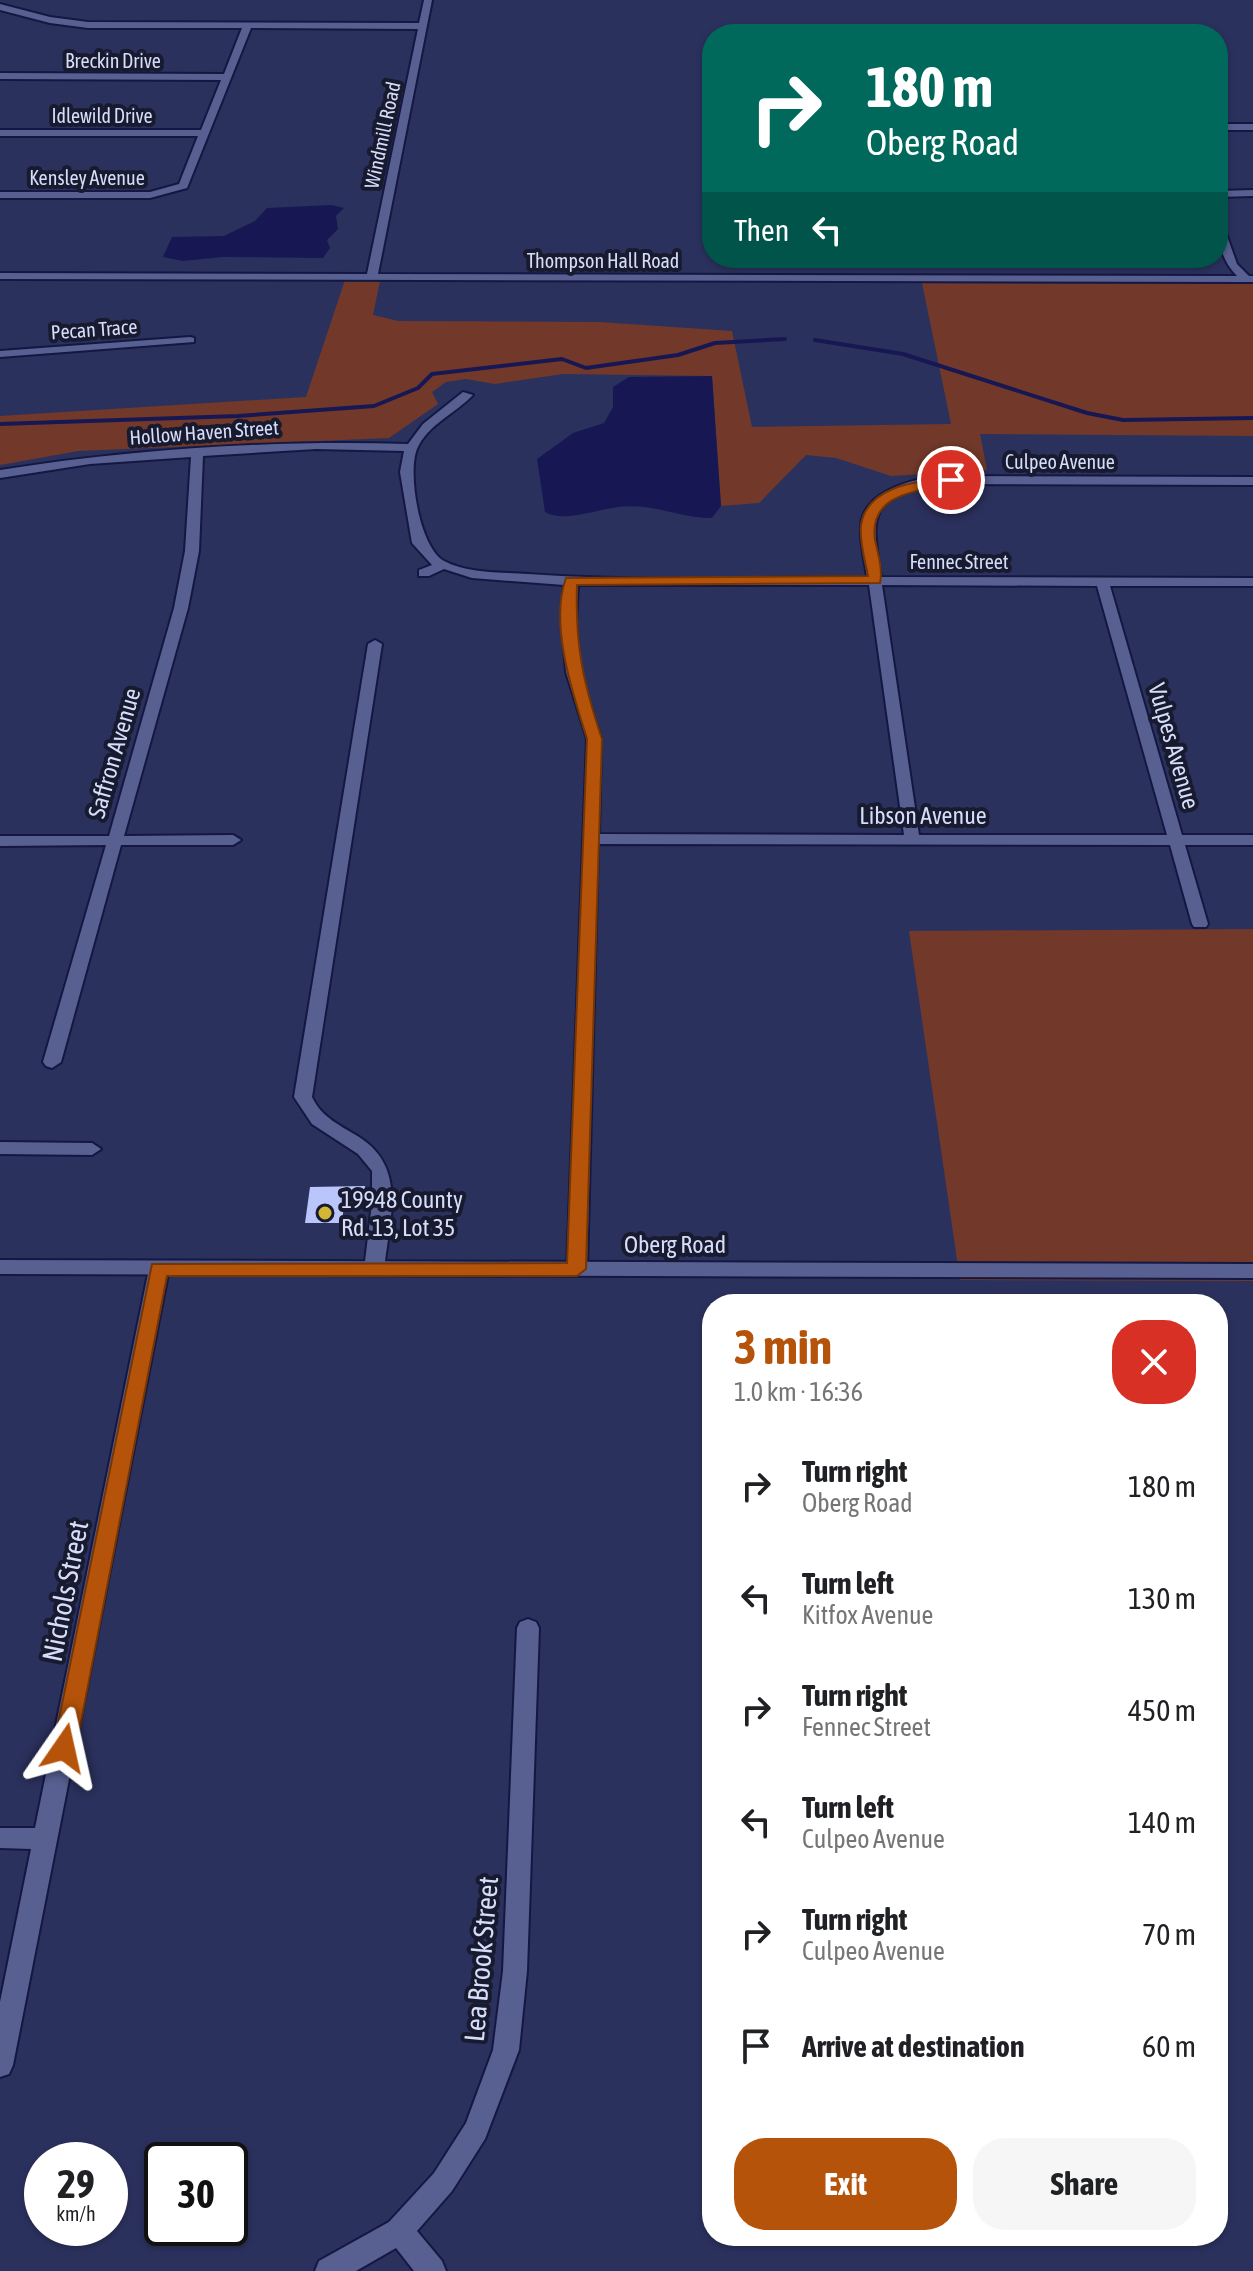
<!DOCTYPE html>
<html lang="en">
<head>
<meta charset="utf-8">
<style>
	body { margin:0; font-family:"Asap Condensed",sans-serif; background:#f6f6f6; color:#202124; height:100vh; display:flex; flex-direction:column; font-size:30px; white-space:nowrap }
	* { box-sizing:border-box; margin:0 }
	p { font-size:26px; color:#757577 }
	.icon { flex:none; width:44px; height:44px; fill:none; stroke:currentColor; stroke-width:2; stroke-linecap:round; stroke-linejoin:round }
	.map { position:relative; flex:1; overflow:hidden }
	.details { position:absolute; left:702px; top:1294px; width:526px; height:952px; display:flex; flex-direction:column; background:#fff; border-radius:32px; box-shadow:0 2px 6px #0004 }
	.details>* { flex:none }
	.hud { position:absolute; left:702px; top:24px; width:526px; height:244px; border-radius:32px; box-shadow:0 2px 6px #0004; background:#00695c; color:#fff; overflow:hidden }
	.speed { position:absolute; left:24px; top:2142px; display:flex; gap:16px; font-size:40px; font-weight:700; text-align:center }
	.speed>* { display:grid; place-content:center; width:104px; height:104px; border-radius:50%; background:#fff; box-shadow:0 2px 6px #0004; line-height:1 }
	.speed small { font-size:20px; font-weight:400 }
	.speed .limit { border:4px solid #111; border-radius:12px; background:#fff; color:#111 }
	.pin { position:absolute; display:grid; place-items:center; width:68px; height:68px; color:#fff; margin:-34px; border:4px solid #fff; border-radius:50%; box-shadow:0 2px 8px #0007 }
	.me { position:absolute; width:88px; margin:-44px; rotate:11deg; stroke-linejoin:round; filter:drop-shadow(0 0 6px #0008) }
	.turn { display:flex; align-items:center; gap:28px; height:168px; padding:0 32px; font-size:36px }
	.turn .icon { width:104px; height:104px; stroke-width:2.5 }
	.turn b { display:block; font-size:56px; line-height:68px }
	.then { display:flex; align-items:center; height:76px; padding:0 32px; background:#0003; gap:16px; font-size:30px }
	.round { display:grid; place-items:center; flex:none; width:84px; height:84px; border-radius:32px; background:#f6f6f6 }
	.overview { display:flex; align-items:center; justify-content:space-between; height:136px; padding:0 32px }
	h1 { font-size:48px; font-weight:700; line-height:60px; color:#b45309 }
	.primary-button { display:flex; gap:16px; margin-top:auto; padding:16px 32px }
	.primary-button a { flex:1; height:92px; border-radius:32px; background:#b45309; color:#fff; font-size:32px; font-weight:700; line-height:92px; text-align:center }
	.primary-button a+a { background:#f6f6f6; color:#202124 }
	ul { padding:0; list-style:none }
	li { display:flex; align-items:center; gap:24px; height:112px; padding:0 32px }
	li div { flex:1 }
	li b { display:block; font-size:30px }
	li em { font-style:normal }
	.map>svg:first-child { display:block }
</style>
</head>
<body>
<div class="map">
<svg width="1253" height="2271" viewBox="0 0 1253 2271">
	<rect width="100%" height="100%" fill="#2b315d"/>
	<g fill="#72392a">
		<path d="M345 280 380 281 373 315 398 321 599 322 732 331 752 427 951 424 922 283 1253 284V436L980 434 987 470 891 476 836 458 806 455 759 503 721 506 712 376 563 374 495 384 466 379 446 382 432 392 438 404 389 438 78 451 0 465V416L306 397Z"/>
		<path d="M1253 929V1281L960 1280 909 931Z"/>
	</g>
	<g fill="#171853">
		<path d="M331 205 344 208 336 216 338 229 327 240 330 248 323 258 223 257 183 261 163 257 172 237 224 236 255 221 267 208Z"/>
		<path d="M712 376 721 506 712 518C679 518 653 503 619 507 599 509 563 523 545 512L537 459 573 433 604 423 613 407V387L629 377Z"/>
	</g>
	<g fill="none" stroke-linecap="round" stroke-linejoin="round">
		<g stroke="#171853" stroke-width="4">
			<path d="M815 340 903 354 1087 413 1123 420 1253 418"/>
			<path d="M0 424 238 416 374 406 418 388 432 374 562 359 586 368 678 355 715 343 785 339"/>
		</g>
	</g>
	<path fill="#b9c5fb" d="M365 1186 363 1203 344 1204 342 1223H305L310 1187Z"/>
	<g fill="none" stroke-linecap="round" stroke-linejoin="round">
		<defs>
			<g id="minor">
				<path d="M424 0H432L378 274 1237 276C1222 261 1218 243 1218 222L1223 225 1237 264 1249 276H1253V282L0 279V273L367 274 418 29 251 28 187 188 150 198H0V192H150L179 184 198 136H0V130H201L221 80 0 79V73L224 74 242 28H88L50 23 0 10V4L50 17 88 22 419 23Z"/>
				<rect x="1218" y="124" width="35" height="6"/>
				<path d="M1253 190V196L1218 197V191Z"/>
				<path d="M190 337 194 338V342L0 357V351Z"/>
				<path d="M463 392 473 395C456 413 427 425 417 449 407 474 420 548 444 561 469 574 501 572 528 574 640 582 755 577 867 577 865 562 860 543 861 527 862 493 906 482 933 476L1253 477V485L933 484C866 499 872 519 881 577L1253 578V586H1110L1182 835H1253V845H1185L1208 924 1206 927H1194L1192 924 1170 845 598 844 587 1269 584 1274H570L567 1269 587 739 566 672 562 623 564 585 472 578 444 569 429 576H419V570L432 565 412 543 400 472 404 451 316 449 203 456 199 551 188 608 124 836 233 835 241 840 233 845H121L61 1062 52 1068 46 1066 43 1062 106 845 0 846V836H109L174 608 185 551 191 457 90 464 0 478V470C135 449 271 440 408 444L423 424ZM578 585H869L904 835 599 834 601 739 580 672 576 623ZM882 585 1097 586 1167 835H919Z"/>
				<path d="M375 640 382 644 312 1097C322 1118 340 1125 359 1137 408 1168 389 1221 384 1270L381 1275H367L364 1270 372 1203V1171L358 1154 312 1124 294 1097 368 644Z"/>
				<path d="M0 1142 92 1143 101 1149 92 1155 0 1154Z"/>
				<path d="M159 1262 166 1264 169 1269 13 2065 9 2074 0 2077V2002L31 1849 0 1848V1828H35L149 1269 152 1264Z"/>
				<path d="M528 1619 536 1622 539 1628 527 1971 519 2050 485 2139 452 2191 417 2231 442 2261 446 2271H414L396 2248 356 2271H315L319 2261 389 2222 434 2173 466 2123 493 2050 503 1971 517 1628 520 1622Z"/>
			</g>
			<path id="tertiary" d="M0 1260 1253 1264V1278L0 1274Z"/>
		</defs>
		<use href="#minor" stroke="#141741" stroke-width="4"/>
		<use href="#tertiary" stroke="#141741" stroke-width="4"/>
		<use href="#minor" fill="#576091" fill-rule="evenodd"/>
		<use href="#tertiary" fill="#576091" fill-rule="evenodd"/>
	</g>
	<path fill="#b45309" stroke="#753606" stroke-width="2" d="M951 477 955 478V483C921 491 868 492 875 540 878 553 883 571 880 583L577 585C575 646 583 682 602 739L586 1269 577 1276H167L76 1748 73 1755 64 1758 56 1755 53 1748 152 1264 567 1263 587 739C573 694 549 625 566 578L868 576C865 560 859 541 861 525 867 485 920 481 951 477Z"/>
	<circle fill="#d4b635" stroke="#181b2f" stroke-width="3" cx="325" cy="1213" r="8"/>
	<g text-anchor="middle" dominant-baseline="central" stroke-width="8" stroke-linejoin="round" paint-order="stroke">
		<g font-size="20" fill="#d6ddf9" stroke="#181b2f">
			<text x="113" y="60">Breckin Drive</text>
			<text x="102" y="115">Idlewild Drive</text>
			<text transform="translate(382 135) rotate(-78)">Windmill Road</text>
			<text x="87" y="177">Kensley Avenue</text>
			<text x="603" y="260">Thompson Hall Road</text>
			<text transform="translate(94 329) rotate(-4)">Pecan Trace</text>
			<text transform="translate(204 432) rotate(-4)">Hollow Haven Street</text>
			<text x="1060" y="461">Culpeo Avenue</text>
			<text x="959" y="561">Fennec Street</text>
		</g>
		<g font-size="24" fill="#d6ddf9" stroke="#181b2f">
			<text transform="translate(1174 746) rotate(74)">Vulpes Avenue</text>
			<text transform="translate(114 753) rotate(-74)">Saffron Avenue</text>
			<text x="923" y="815">Libson Avenue</text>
			<text x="675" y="1244">Oberg Road</text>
		</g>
		<g font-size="24" fill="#d6ddf9" stroke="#181b2f" text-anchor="start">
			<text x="341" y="1199">19948 County<tspan x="341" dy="28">Rd. 13, Lot 35</tspan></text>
		</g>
		<g font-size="28" fill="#d6ddf9" stroke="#181b2f">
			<text transform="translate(65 1591) rotate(-79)">Nichols Street</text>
			<text transform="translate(481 1959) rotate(-85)">Lea Brook Street</text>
		</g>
	</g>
</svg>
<div class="speed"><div>29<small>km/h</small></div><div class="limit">30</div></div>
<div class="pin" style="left:951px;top:480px;background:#d93025"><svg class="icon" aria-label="arrive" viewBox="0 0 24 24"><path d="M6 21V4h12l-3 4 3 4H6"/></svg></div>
<svg class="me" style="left:64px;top:1748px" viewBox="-20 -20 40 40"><path d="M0-17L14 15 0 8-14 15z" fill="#b45309" stroke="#fff" stroke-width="4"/></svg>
<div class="hud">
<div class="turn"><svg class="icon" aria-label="right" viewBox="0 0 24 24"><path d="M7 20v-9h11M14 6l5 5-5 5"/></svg><div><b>180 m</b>Oberg Road</div></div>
<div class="then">Then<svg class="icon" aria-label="left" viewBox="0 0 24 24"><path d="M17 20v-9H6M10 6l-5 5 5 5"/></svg></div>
</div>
<section class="details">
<div class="overview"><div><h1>3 min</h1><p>1.0 km · 16:36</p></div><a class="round" style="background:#d93025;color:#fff"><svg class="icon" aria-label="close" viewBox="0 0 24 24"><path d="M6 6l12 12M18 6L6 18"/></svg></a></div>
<ul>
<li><svg class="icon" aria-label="right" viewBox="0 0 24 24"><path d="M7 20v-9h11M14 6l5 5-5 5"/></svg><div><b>Turn right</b><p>Oberg Road</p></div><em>180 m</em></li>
<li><svg class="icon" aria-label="left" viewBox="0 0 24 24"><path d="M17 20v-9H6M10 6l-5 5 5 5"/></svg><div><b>Turn left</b><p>Kitfox Avenue</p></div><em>130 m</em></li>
<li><svg class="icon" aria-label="right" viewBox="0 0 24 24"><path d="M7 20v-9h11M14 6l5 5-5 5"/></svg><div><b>Turn right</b><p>Fennec Street</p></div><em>450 m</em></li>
<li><svg class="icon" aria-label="left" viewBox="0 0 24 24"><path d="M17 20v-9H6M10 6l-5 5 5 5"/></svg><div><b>Turn left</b><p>Culpeo Avenue</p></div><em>140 m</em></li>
<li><svg class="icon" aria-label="right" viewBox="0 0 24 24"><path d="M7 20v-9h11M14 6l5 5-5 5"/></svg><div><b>Turn right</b><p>Culpeo Avenue</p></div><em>70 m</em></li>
<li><svg class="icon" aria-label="arrive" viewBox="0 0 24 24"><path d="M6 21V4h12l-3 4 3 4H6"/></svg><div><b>Arrive at destination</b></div><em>60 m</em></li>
</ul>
<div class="primary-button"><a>Exit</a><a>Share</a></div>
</section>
</div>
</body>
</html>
